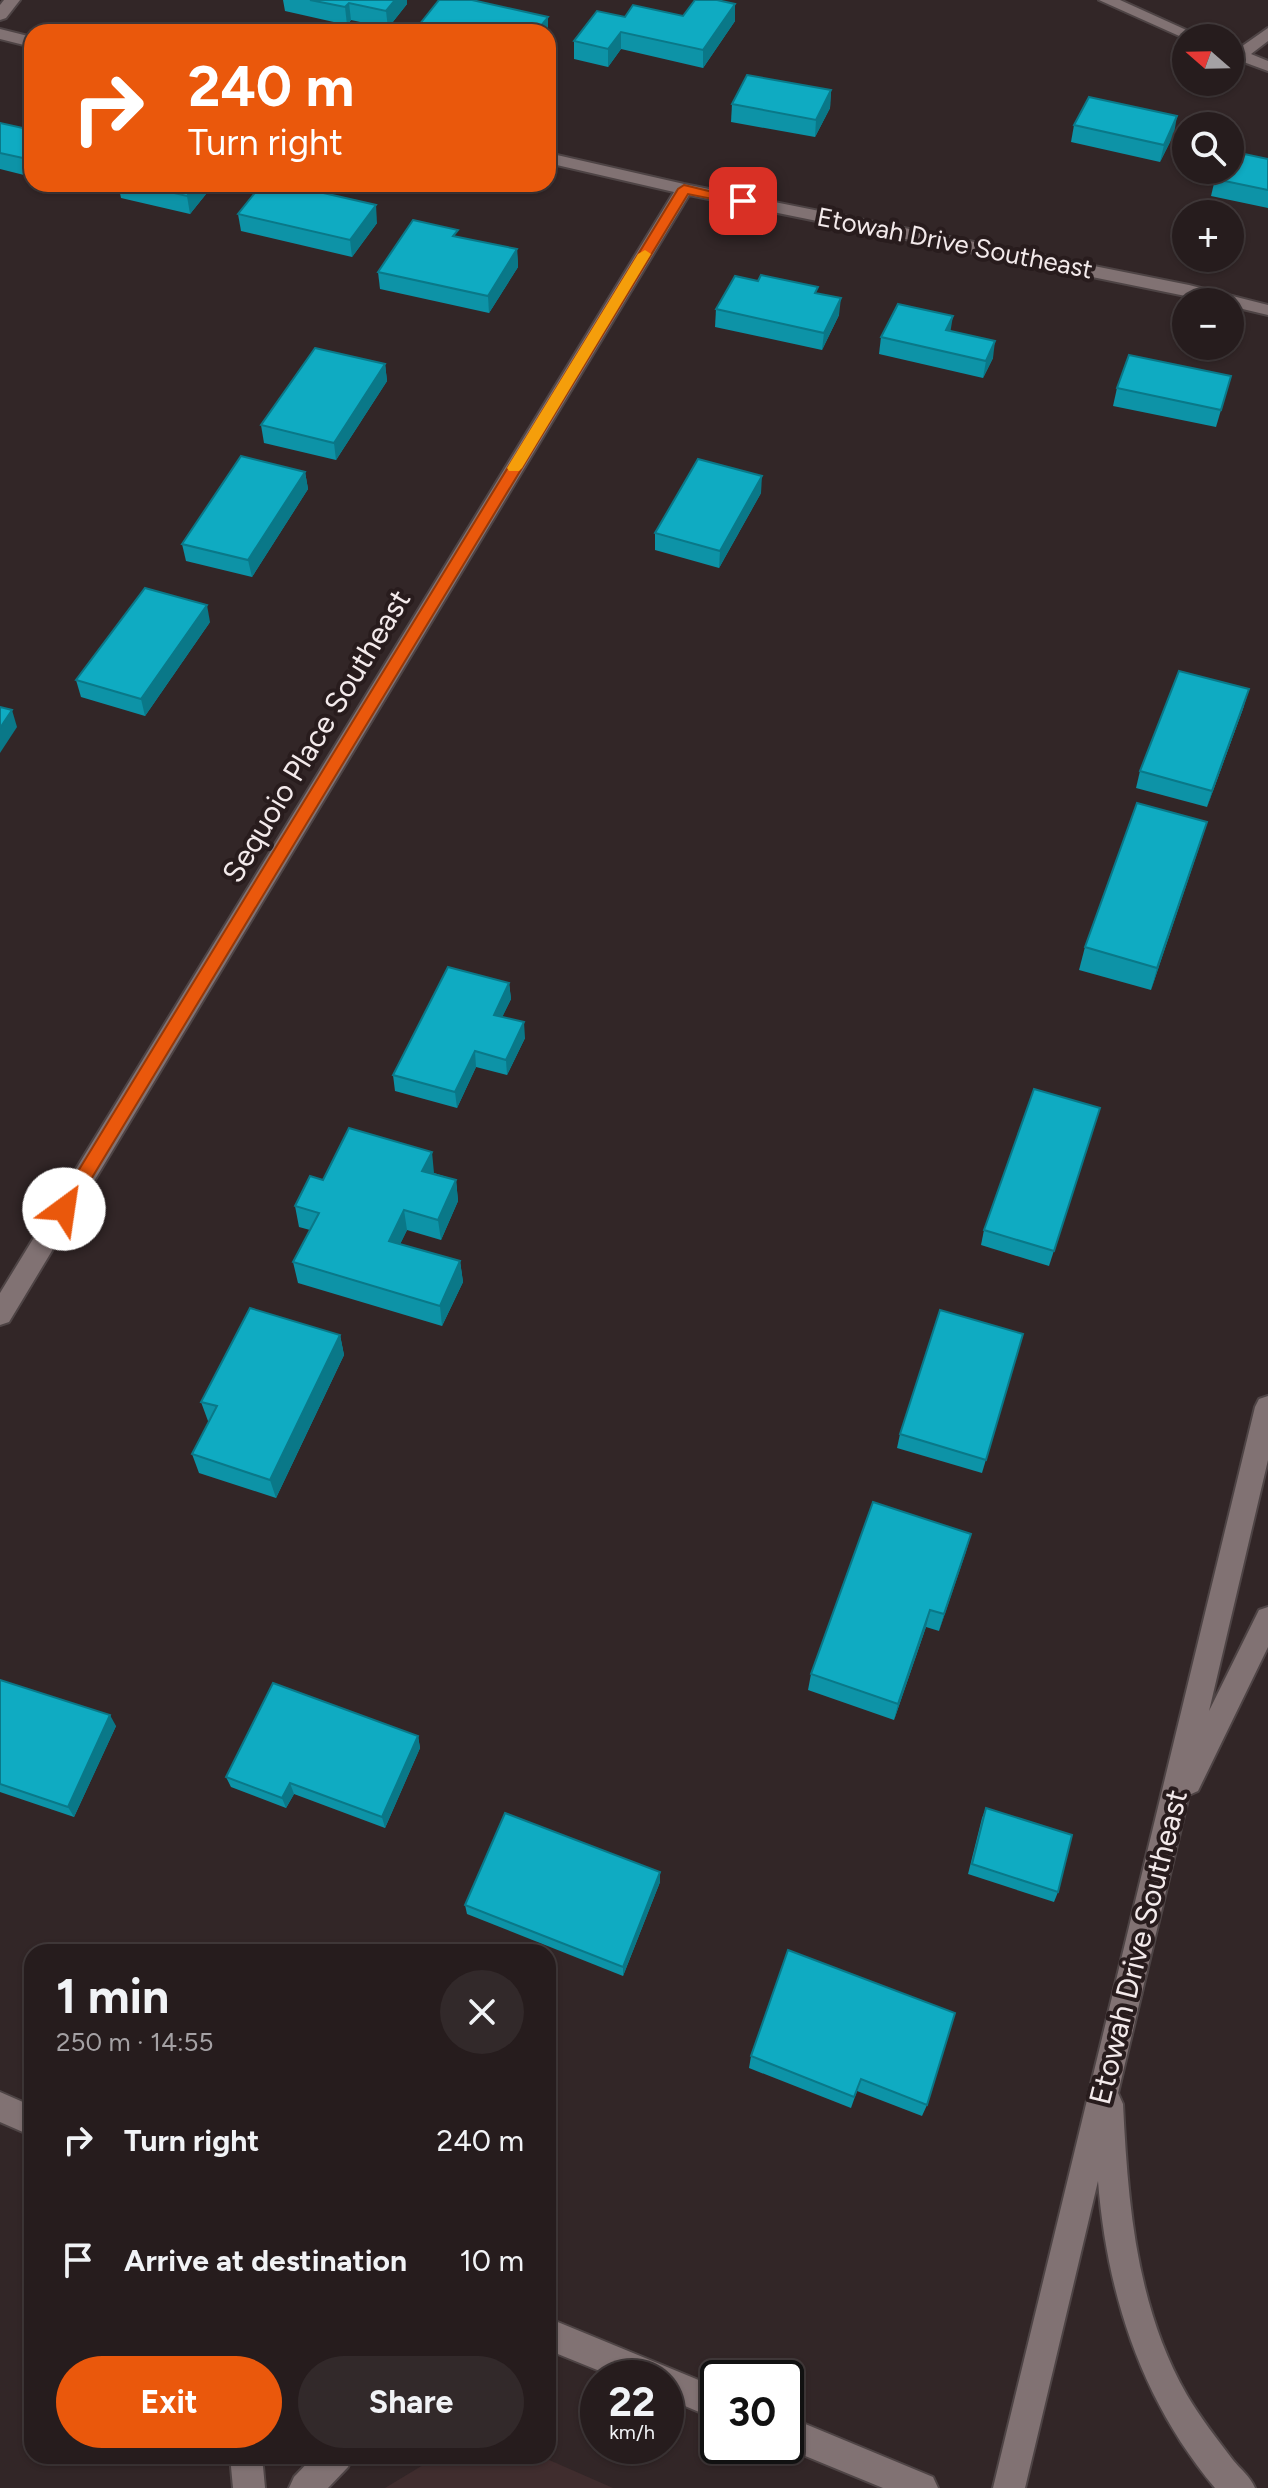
<!DOCTYPE html>
<html lang="en">
<head>
<meta charset="utf-8">
<style>
	body { margin:0; font-family:Figtree,sans-serif; background:#32292a; color:#f1f3f6; height:100vh; display:flex; flex-direction:column; font-size:30px; white-space:nowrap }
	* { box-sizing:border-box; margin:0 }
	p { font-size:26px; color:#a4a1a4 }
	.icon { flex:none; width:44px; height:44px; fill:none; stroke:currentColor; stroke-width:2; stroke-linecap:round; stroke-linejoin:round }
	.map { position:relative; flex:1; overflow:hidden }
	.drawer { position:absolute; left:24px; top:1944px; width:532px; height:520px; display:flex; flex-direction:column; background:#261c1d; border-radius:24px; box-shadow:0 2px 6px #0004,0 0 0 2px #423a3b }
	.drawer>* { flex:none }
	.banner { position:absolute; left:24px; top:24px; width:532px; height:168px; border-radius:24px; box-shadow:0 2px 6px #0004,0 0 0 2px #423a3b; background:#ea580c; color:#fff; overflow:hidden }
	.needle { width:52px; rotate:290deg }
	.fabs { position:absolute; left:1172px; top:24px; display:grid; gap:16px }
	.fabs a { display:grid; place-items:center; width:72px; height:72px; border-radius:50%; background:#261c1d; box-shadow:0 2px 6px #0004,0 0 0 2px #423a3b; font-size:40px }
	.speed { position:absolute; left:580px; top:2360px; display:flex; gap:16px; font-size:40px; font-weight:700; text-align:center }
	.speed>* { display:grid; place-content:center; width:104px; height:104px; border-radius:50%; background:#261c1d; box-shadow:0 2px 6px #0004,0 0 0 2px #423a3b; line-height:1 }
	.speed small { font-size:20px; font-weight:400 }
	.speed .limit { border:4px solid #111; border-radius:12px; background:#fff; color:#111 }
	.pin { position:absolute; display:grid; place-items:center; width:68px; height:68px; color:#fff; margin:-34px; border-radius:16px; box-shadow:0 4px 12px #0006 }
	.me { position:absolute; width:88px; margin:-44px; rotate:31deg; stroke-linejoin:round; filter:drop-shadow(0 0 6px #0008) }
	.turn { display:flex; align-items:center; gap:28px; height:168px; padding:0 32px; font-size:36px }
	.turn .icon { width:104px; height:104px; stroke-width:2.5 }
	.turn b { display:block; font-size:56px; line-height:68px }
	.round { display:grid; place-items:center; flex:none; width:84px; height:84px; border-radius:42px; background:#32292a }
	.headline { display:flex; align-items:center; justify-content:space-between; height:136px; padding:0 32px }
	h1 { font-size:48px; font-weight:700; line-height:60px }
	.action { display:flex; gap:16px; margin-top:auto; padding:16px 32px }
	.action a { flex:1; height:92px; border-radius:48px; background:#ea580c; color:#fff; font-size:32px; font-weight:700; line-height:92px; text-align:center }
	.action a+a { background:#32292a; color:#f1f3f6 }
	ul { padding:0; list-style:none }
	li { display:flex; align-items:center; gap:24px; height:120px; padding:0 32px }
	li div { flex:1 }
	li b { display:block; font-size:30px }
	li em { font-style:normal }
	.map>svg:first-child { display:block }
</style>
</head>
<body>
<div class="map">
<svg width="1268" height="2488" viewBox="0 0 1268 2488">
	<rect width="100%" height="100%" fill="#322627"/>
	<path fill="#402d2e" d="M438 2456H540L613 2488H385Z"/>
	<g fill="none" stroke-linecap="round" stroke-linejoin="round">
		<defs>
			<g id="minor">
				<path d="M4 0H20L6 18 0 20V5Z"/>
				<path d="M1099 0H1120L1204 38 1186 39Z"/>
				<path d="M1268 28V41L1251 54 1268 61V71L1230 57V47L1238 49Z"/>
				<path d="M0 29 32 37V47L0 39Z"/>
				<path d="M548 153 684 184 1189 285 1268 305V315L1230 306V302H1215L689 195 9 1322 0 1325V1293L674 192 548 163Z"/>
				<path d="M1268 1396V1460L1209 1711 1259 1610 1268 1607V1647L1198 1791 1189 1795 1118 2093 1123 2104C1128 2204 1136 2306 1187 2395 1200 2417 1217 2439 1233 2460 1241 2470 1250 2476 1255 2488H1215C1141 2400 1107 2294 1098 2181L1025 2488H993L1255 1407 1259 1399Z"/>
				<path d="M0 2092 32 2106V2136L0 2122Z"/>
				<path d="M548 2318 718 2388V2420L666 2398V2378H617L548 2350Z"/>
				<path d="M786 2416 933 2477 938 2488H883L781 2446H786Z"/>
				<path d="M230 2456H262L265 2488H233Z"/>
				<path d="M314 2456H353L348 2467 328 2488H289L294 2477Z"/>
			</g>
		</defs>
		<use href="#minor" stroke="#4e4445" stroke-width="4"/>
		<use href="#minor" fill="#817273" fill-rule="evenodd"/>
	</g>
	<g fill="#0d93a7">
		<path d="M283 0H407V4L388 28 351 20 347 25 285 11Z"/>
		<path d="M439 0H472L548 17V34V32H420L419 25Z"/>
		<path d="M683 16 735 21 703 68 621 49 608 67 574 59V41L625 17Z"/>
		<path d="M831 90 830 108 815 137 731 122 732 104Z"/>
		<path d="M0 123 32 130V177L0 169Z"/>
		<path d="M1074 125 1174 134 1160 162 1071 142Z"/>
		<path d="M1268 159V208L1211 196 1215 179Z"/>
		<path d="M118 184H214L190 214 121 198Z"/>
		<path d="M238 214 377 223 352 257 241 231Z"/>
		<path d="M517 249 518 267 489 313 380 289 378 272Z"/>
		<path d="M817 293 839 315 822 350 715 327 716 309Z"/>
		<path d="M951 331 993 358 983 378 879 354 881 337Z"/>
		<path d="M385 364 387 381 336 460 264 443 261 425Z"/>
		<path d="M1231 376 1216 427 1113 406 1117 388Z"/>
		<path d="M305 472 308 489 252 577 186 561 182 544Z"/>
		<path d="M761 493 719 568 655 550V533Z"/>
		<path d="M210 622 145 716 81 697 76 680Z"/>
		<path d="M1244 706 1207 807 1136 788 1140 771Z"/>
		<path d="M1207 822 1151 990 1079 970 1085 947Z"/>
		<path d="M509 983 511 999 502 1017 525 1038 507 1075 476 1067 457 1108 395 1091 393 1075Z"/>
		<path d="M1100 1108 1049 1266 981 1245 984 1230Z"/>
		<path d="M434 1173 456 1180 458 1201 441 1240 407 1230 400 1244 460 1261 463 1282 442 1326 298 1283 293 1262 310 1230 299 1227 295 1206 323 1180Z"/>
		<path d="M1023 1334 982 1473 897 1448 900 1434Z"/>
		<path d="M340 1335 344 1355 276 1498 199 1473 192 1454 209 1421H208L201 1402Z"/>
		<path d="M971 1534 939 1631 926 1627 894 1720 808 1690 811 1674Z"/>
		<path d="M0 1680 116 1726 74 1817 0 1792Z"/>
		<path d="M418 1736 420 1748 385 1828 294 1794 286 1808 231 1787 226 1777Z"/>
		<path d="M986 1808 1058 1892 1054 1902 968 1874 982 1818Z"/>
		<path d="M660 1872V1882L623 1976 467 1914 465 1905Z"/>
		<path d="M788 1950 927 2105 922 2116 857 2091 851 2108 749 2068 751 2056Z"/>
	</g>
	<g fill="#0a7888">
		<path d="M395 0H407V4L388 28 386 11Z"/>
		<path d="M349 3 351 20 347 25 345 7Z"/>
		<path d="M735 4V21L703 68V50Z"/>
		<path d="M548 17V35V32H536Z"/>
		<path d="M621 32V49L608 67V49Z"/>
		<path d="M831 90 830 108 815 137 816 120Z"/>
		<path d="M1177 116 1174 134 1160 162 1164 145Z"/>
		<path d="M197 184H214L190 214 187 196Z"/>
		<path d="M376 205 377 223 352 257 350 240Z"/>
		<path d="M517 249 518 267 489 313 488 296Z"/>
		<path d="M841 298 839 315 822 350 824 333Z"/>
		<path d="M953 316 950 334 946 330Z"/>
		<path d="M995 341 993 358 983 378 986 361Z"/>
		<path d="M385 364 387 381 336 460 334 443Z"/>
		<path d="M305 472 308 489 252 577 248 560Z"/>
		<path d="M762 476 761 493 719 568 720 551Z"/>
		<path d="M207 605 210 622 145 716 141 699Z"/>
		<path d="M1249 689 1244 706 1207 807 1212 791Z"/>
		<path d="M12 710 17 727 0 753V728Z"/>
		<path d="M1207 822 1200 845 1151 990 1157 968Z"/>
		<path d="M509 983 511 999 496 1030 494 1015Z"/>
		<path d="M524 1022 525 1038 507 1075 506 1060Z"/>
		<path d="M475 1051 476 1067 457 1108 455 1092Z"/>
		<path d="M432 1152 434 1173 425 1192 422 1171Z"/>
		<path d="M456 1180 458 1201 441 1240 438 1220Z"/>
		<path d="M404 1210 407 1230 392 1261 389 1241Z"/>
		<path d="M460 1261 463 1282 442 1326 440 1306Z"/>
		<path d="M340 1335 344 1355 276 1498 270 1480Z"/>
		<path d="M971 1534 966 1552 939 1631 944 1614Z"/>
		<path d="M930 1610 926 1627 894 1720 898 1704Z"/>
		<path d="M110 1715 116 1726 74 1817 68 1807Z"/>
		<path d="M418 1736 420 1748 385 1828 382 1817Z"/>
		<path d="M290 1783 294 1794 286 1808 282 1798Z"/>
		<path d="M660 1872V1882L623 1976V1967Z"/>
	</g>
	<g fill="#0fabc2" stroke="#0a7888" stroke-width="2">
		<path d="M310 0H395L386 11 349 3 345 7Z"/>
		<path d="M439 0H472L548 17 536 32H471L456 29 453 32 419 25Z"/>
		<path d="M695 0H717L735 4 703 50 621 32 608 49 574 41 597 11 625 17 633 5 683 16Z"/>
		<path d="M747 75 831 90 816 120 732 104Z"/>
		<path d="M1089 97 1177 116 1164 145 1074 125Z"/>
		<path d="M0 123 32 130V160L0 153Z"/>
		<path d="M1230 151 1268 159V190L1215 179 1219 170H1230Z"/>
		<path d="M134 184H197L187 196Z"/>
		<path d="M262 184H284L376 205 350 240 238 214Z"/>
		<path d="M413 220 458 230 453 236 517 249 488 296 378 272Z"/>
		<path d="M761 275 818 287 815 293 841 298 824 333 716 309 735 276 758 281Z"/>
		<path d="M898 304 953 316 946 330 995 341 986 361 881 337Z"/>
		<path d="M315 348 385 364 334 443 261 425Z"/>
		<path d="M1129 355 1231 376 1221 410 1117 388Z"/>
		<path d="M241 456 305 472 248 560 182 544Z"/>
		<path d="M698 459 762 476 720 551 655 533Z"/>
		<path d="M145 588 207 605 141 699 76 680Z"/>
		<path d="M1179 671 1249 689 1212 791 1140 771Z"/>
		<path d="M0 707 12 710 0 728Z"/>
		<path d="M1137 803 1207 822 1157 968 1085 947Z"/>
		<path d="M448 967 509 983 494 1015 524 1022 506 1060 475 1051 455 1092 393 1075Z"/>
		<path d="M1034 1089 1100 1108 1054 1251 984 1230Z"/>
		<path d="M349 1128 432 1152 422 1171 456 1180 438 1220 404 1210 389 1241 460 1261 440 1306 293 1262 319 1213 295 1206 310 1176 323 1180Z"/>
		<path d="M250 1308 340 1335 270 1480 192 1454 217 1406 201 1402Z"/>
		<path d="M940 1310 1023 1334 986 1460 900 1434Z"/>
		<path d="M873 1502 971 1534 944 1614 930 1610 898 1704 811 1674Z"/>
		<path d="M0 1680 110 1715 68 1807 0 1784Z"/>
		<path d="M273 1683 418 1736 382 1817 290 1783 282 1798 226 1777Z"/>
		<path d="M986 1808 1072 1835 1058 1892 972 1864Z"/>
		<path d="M505 1813 660 1872 623 1967 465 1905Z"/>
		<path d="M788 1950 955 2013 927 2105 861 2079 854 2097 751 2056Z"/>
	</g>
	<path fill="#ea580c" stroke="#983908" stroke-width="2" d="M684 185 750 201 743 205 688 194 70 1214H58L55 1209 58 1204 678 189Z"/>
	<path fill="#f59e0b" d="M645 250 651 254 522 468 519 471H509L507 468 638 254Z"/>
	<g text-anchor="middle" dominant-baseline="central" stroke-width="8" stroke-linejoin="round" paint-order="stroke">
		<g font-size="26" fill="#f3eaeb" stroke="#281c1d">
			<text transform="translate(955 243) rotate(11)">Etowah Drive Southeast</text>
		</g>
		<g font-size="30" fill="#f3eaeb" stroke="#281c1d">
			<text transform="translate(316 736) rotate(-59)">Sequoio Place Southeast</text>
			<text transform="translate(1138 1947) rotate(-76)">Etowah Drive Southeast</text>
		</g>
	</g>
</svg>
<div class="fabs">
<a><svg class="needle" viewBox="-14 -14 28 28"><path d="M0-13l5 13h-10z" fill="#e53935"/><path d="M0 13l5-13h-10z" fill="#a4a1a4"/></svg></a>
<a><svg class="icon" aria-label="search" viewBox="0 0 24 24"><circle cx="10" cy="10" r="6"/><path d="M15 15l6 6"/></svg></a>
<a>+</a>
<a>−</a>
</div>
<div class="speed"><div>22<small>km/h</small></div><div class="limit">30</div></div>
<div class="pin" style="left:743px;top:201px;background:#d93025"><svg class="icon" aria-label="arrive" viewBox="0 0 24 24"><path d="M6 21V4h12l-3 4 3 4H6"/></svg></div>
<svg class="me" style="left:64px;top:1209px" viewBox="-20 -20 40 40"><circle r="19" fill="#fff"/><path d="M0-13L10 11 0 6-10 11z" fill="#ea580c"/></svg>
<div class="banner">
<div class="turn"><svg class="icon" aria-label="right" viewBox="0 0 24 24"><path d="M7 20v-9h11M14 6l5 5-5 5"/></svg><div><b>240 m</b>Turn right</div></div>
</div>
<section class="drawer">
<div class="headline"><div><h1>1 min</h1><p>250 m · 14:55</p></div><a class="round"><svg class="icon" aria-label="close" viewBox="0 0 24 24"><path d="M6 6l12 12M18 6L6 18"/></svg></a></div>
<ul>
<li><svg class="icon" aria-label="right" viewBox="0 0 24 24"><path d="M7 20v-9h11M14 6l5 5-5 5"/></svg><div><b>Turn right</b></div><em>240 m</em></li>
<li><svg class="icon" aria-label="arrive" viewBox="0 0 24 24"><path d="M6 21V4h12l-3 4 3 4H6"/></svg><div><b>Arrive at destination</b></div><em>10 m</em></li>
</ul>
<div class="action"><a>Exit</a><a>Share</a></div>
</section>
</div>
</body>
</html>
